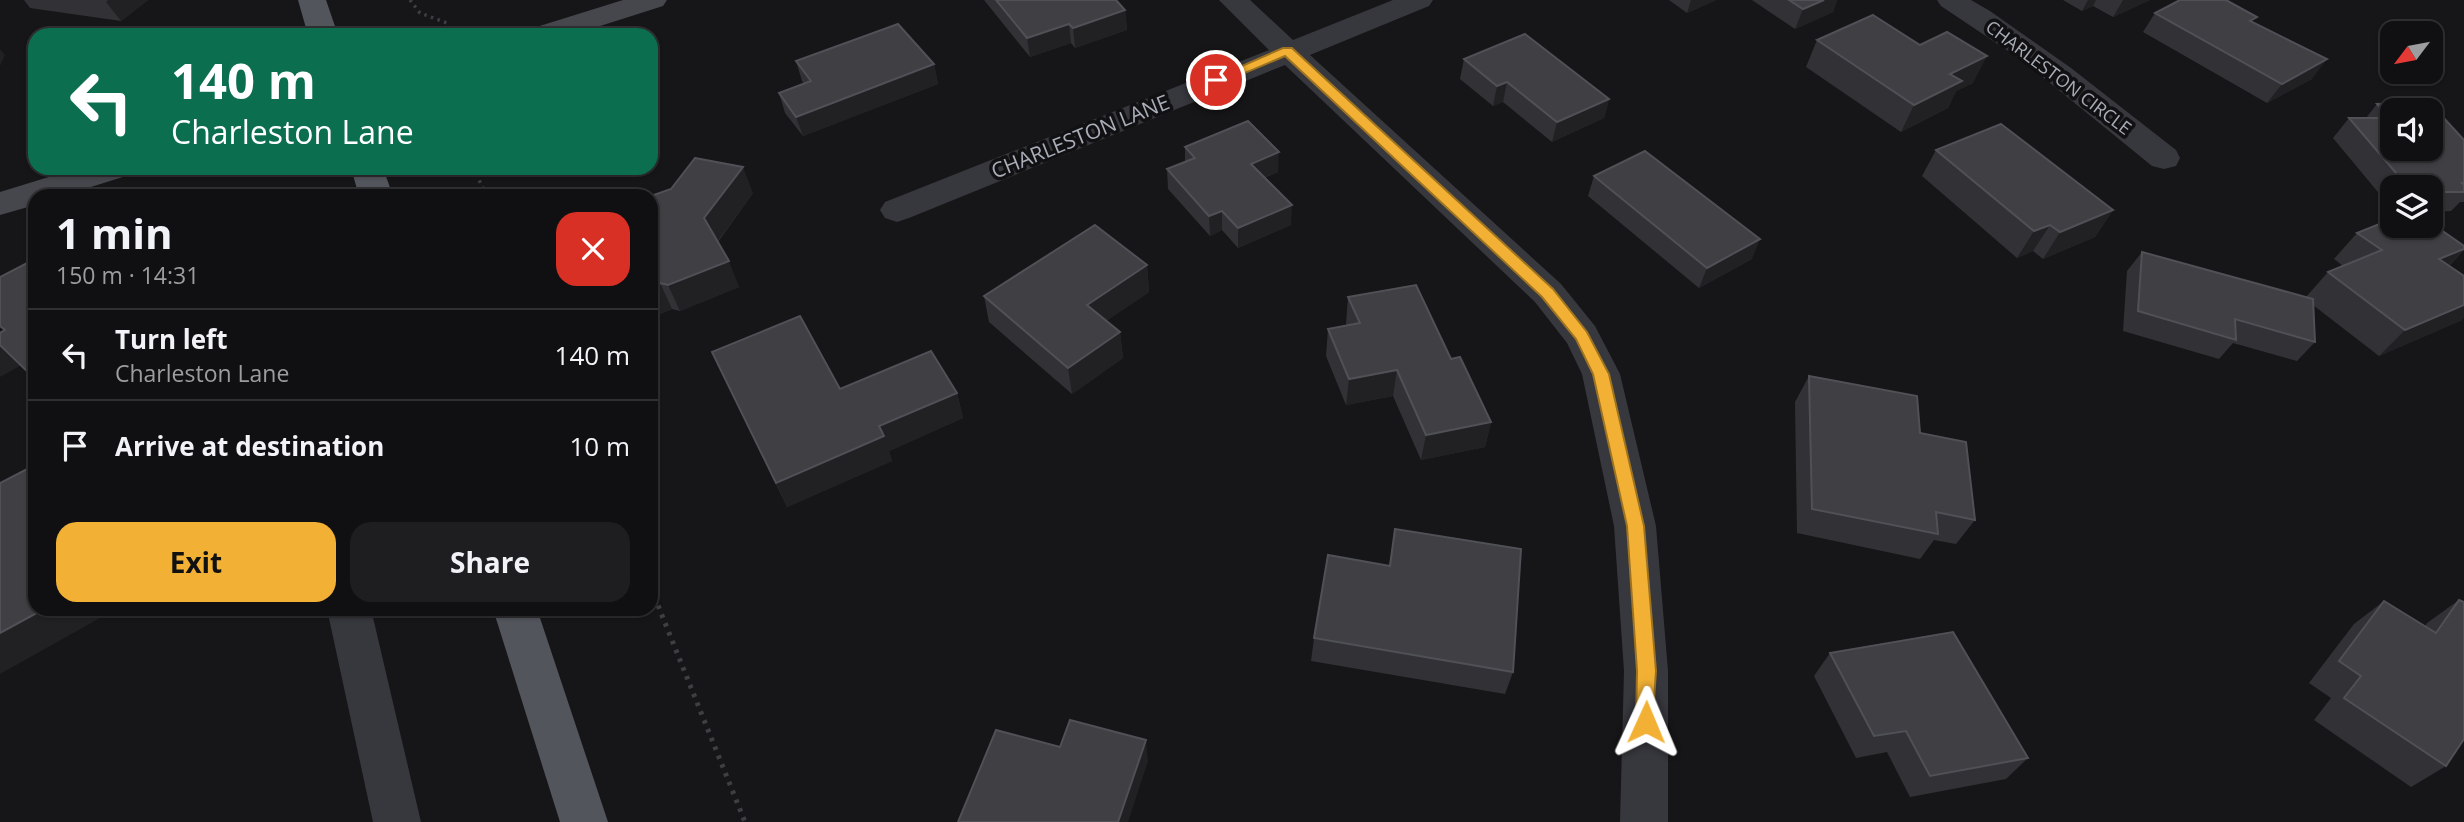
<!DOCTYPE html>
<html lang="en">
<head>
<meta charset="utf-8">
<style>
	body { margin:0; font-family:"Open Sans",sans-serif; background:#1e1e20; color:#f1f3f6; height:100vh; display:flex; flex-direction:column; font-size:26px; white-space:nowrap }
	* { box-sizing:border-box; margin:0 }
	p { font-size:23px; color:#9c9d9f }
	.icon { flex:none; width:38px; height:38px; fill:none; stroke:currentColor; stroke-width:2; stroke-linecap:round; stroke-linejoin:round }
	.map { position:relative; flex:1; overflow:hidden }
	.drawer { position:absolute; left:28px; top:189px; width:630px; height:427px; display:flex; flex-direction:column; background:#101012; border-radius:21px; box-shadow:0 2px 5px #0004,0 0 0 2px #303032 }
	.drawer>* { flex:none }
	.top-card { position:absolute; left:28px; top:28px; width:630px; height:147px; border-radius:21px; box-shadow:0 2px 5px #0004,0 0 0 2px #303032; background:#0b6e4f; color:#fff; overflow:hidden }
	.needle { width:46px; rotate:238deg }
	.tools { position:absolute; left:2380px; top:21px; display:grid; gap:14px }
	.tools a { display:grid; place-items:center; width:63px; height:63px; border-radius:14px; background:#101012; box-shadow:0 2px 5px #0004,0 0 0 2px #303032; font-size:35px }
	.pin { position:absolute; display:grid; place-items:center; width:60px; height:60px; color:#fff; margin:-30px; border:4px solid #fff; border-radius:50%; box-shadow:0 2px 7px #0007 }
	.me { position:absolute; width:77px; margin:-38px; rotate:1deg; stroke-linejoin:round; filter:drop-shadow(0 0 5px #0008) }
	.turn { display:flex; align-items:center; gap:24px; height:147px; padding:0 28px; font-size:32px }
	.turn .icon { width:91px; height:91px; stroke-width:2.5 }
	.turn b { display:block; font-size:49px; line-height:60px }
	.round { display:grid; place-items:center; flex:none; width:74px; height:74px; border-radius:21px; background:#1e1e20 }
	.summary { display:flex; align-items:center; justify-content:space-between; height:119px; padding:0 28px }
	h1 { font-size:42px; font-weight:700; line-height:52px }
	.cta { display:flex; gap:14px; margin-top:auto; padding:14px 28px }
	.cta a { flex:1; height:80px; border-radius:21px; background:#f2b134; color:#111; font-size:28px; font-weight:700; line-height:80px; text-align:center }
	.cta a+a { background:#1e1e20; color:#f1f3f6 }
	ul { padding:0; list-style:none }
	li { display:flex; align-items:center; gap:21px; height:91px; padding:0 28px; border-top:2px solid #303032 }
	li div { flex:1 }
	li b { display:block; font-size:26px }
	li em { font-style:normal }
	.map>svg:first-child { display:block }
</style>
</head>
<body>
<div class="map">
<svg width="2464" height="822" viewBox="0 0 2464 822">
	<rect width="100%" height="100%" fill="#161618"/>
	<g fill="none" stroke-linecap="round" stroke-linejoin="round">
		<g stroke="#3d3f44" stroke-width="3.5" stroke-dasharray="2.5 4.5" stroke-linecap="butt">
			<path d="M410 0 420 13 447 23 452 35"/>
			<path d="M473 168 487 196"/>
		</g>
		<path stroke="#3d3f44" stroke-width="5" stroke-dasharray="3.5 6" stroke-linecap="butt" d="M651 588 745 822"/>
		<g fill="#37383d" fill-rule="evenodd">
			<path d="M1219 0H1250L1293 40 1393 0H1433L1429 6 1310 55 1561 284 1595 326 1620 374 1656 526 1668 671V822H1620L1624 671 1614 526 1582 374 1567 343 1535 302 1285 65 909 218 897 222 885 218 880 210 885 202 1269 50Z"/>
			<path d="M1937 0H1971L1990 11 2071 68 2176 150 2180 158 2176 166 2164 169 2152 166 2023 61 1941 6Z"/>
			<path d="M327 609H371L421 822H373Z"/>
		</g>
		<g fill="#45474d" fill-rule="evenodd">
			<path d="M623 0H667L663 6 572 35H526L530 29Z"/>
			<path d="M78 168H130L126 176 62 196H35V205L0 215V192Z"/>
		</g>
		<g fill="#53555c" fill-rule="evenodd">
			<path d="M298 0H326L338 35H308Z"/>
			<path d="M351 168H383L393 196H359Z"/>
			<path d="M493 609H537L608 822H560Z"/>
		</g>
	</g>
	<g fill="#323236">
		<path d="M24 0H148L121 21 30 8Z"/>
		<path d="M984 0H1116L1125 10 1127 30 1075 48 1071 43 1030 57Z"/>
		<path d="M1669 0H1716L1687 13Z"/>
		<path d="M1752 0H1837L1833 12 1795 29Z"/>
		<path d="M2063 0H2150L2113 17 2093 6 2082 11Z"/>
		<path d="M2155 13 2254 22 2312 79 2267 103 2143 32Z"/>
		<path d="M1817 40 1973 83 1956 91 1948 108 1901 132 1806 67Z"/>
		<path d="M1464 59 1609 99 1604 118 1552 142 1503 102 1493 106 1460 79Z"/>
		<path d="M796 61 934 64 938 84 803 136 785 113 779 93 804 84 802 81Z"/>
		<path d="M2377 104 2464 140V202H2460L2451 211 2431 212V187H2392V209L2333 138 2349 118H2366Z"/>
		<path d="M1185 147 1278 172 1264 178 1291 225 1238 248 1222 230 1210 236 1168 189 1167 169 1185 162Z"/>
		<path d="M1936 150 2113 210 2095 237 2043 259 2033 251 2017 258 1922 176Z"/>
		<path d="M1594 176 1752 259 1699 288 1588 196Z"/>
		<path d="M753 193 718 242 739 287 680 311 672 309 651 318V196Z"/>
		<path d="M2357 233 2464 246V250L2449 266 2462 320 2379 356 2313 305 2315 342 2297 361 2233 343 2219 359 2123 331 2127 271 2142 252 2306 297 2328 272 2343 266 2334 259Z"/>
		<path d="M1147 265 1149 292 1106 321 1120 332 1123 358 1072 394 989 322 984 296Z"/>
		<path d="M1348 297 1451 359 1491 422 1485 447 1421 460 1393 396 1346 405 1326 356 1328 329 1347 326 1346 324Z"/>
		<path d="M712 352 840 389 957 393 963 418 889 451 892 461 787 507Z"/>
		<path d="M1809 376 1920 433 1975 520 1956 544 1934 540 1920 559 1797 533 1795 402Z"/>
		<path d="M1395 529 1513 672 1505 694 1311 661 1314 638 1389 566Z"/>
		<path d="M2459 600 2446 766 2411 787 2314 720 2331 698 2309 683 2354 624 2384 601 2425 626 2427 623Z"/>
		<path d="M1830 653 2028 758 2006 779 1910 797 1887 752 1856 758 1814 676Z"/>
	</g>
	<g fill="#212124">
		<path d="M108 0H148L121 21 106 2Z"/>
		<path d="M1691 0H1716L1687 13Z"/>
		<path d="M1824 0H1837L1833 12 1795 29 1803 9Z"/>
		<path d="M2088 0H2096L2093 6 2082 11Z"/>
		<path d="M2123 0H2150L2113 17Z"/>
		<path d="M1125 10 1127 30 1075 48 1073 28Z"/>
		<path d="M1069 24 1071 43 1030 57 1027 38Z"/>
		<path d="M0 49 5 55 0 66Z"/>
		<path d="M1987 56 1973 83 1956 91 1948 108 1901 132 1914 105 1950 74Z"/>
		<path d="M2327 59 2312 79 2267 103 2282 84Z"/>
		<path d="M934 64 938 84 803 136 796 117Z"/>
		<path d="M1507 82 1503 102 1493 106 1497 86Z"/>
		<path d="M1609 99 1604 118 1552 142 1557 122Z"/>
		<path d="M1279 152 1278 172 1250 183 1251 164Z"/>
		<path d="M743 167 753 193 715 245 704 218Z"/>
		<path d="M1292 205 1291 225 1238 248V228Z"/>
		<path d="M2113 210 2095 237 2043 259 2060 232Z"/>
		<path d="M1222 211V230L1210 236 1209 216Z"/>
		<path d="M2050 225 2033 251 2017 258 2034 231Z"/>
		<path d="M1760 239 1752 259 1699 288 1707 268Z"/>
		<path d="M2464 249V250L2440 274 2439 259Z"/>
		<path d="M729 261 739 287 680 311 668 285Z"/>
		<path d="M1147 265 1149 292 1091 331 1087 305Z"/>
		<path d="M660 283 672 309 651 318V286Z"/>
		<path d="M2464 305V318L2462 320 2379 356 2405 330Z"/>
		<path d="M1120 332 1123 358 1072 394 1068 368Z"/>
		<path d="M0 346H1L22 365 0 377Z"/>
		<path d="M1397 370 1393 396 1346 405 1349 379Z"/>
		<path d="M957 393 963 418 889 451 892 461 787 507 776 483 879 426Z"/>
		<path d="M1491 422 1485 447 1421 460 1426 435Z"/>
		<path d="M44 609H116L0 674V633Z"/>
		<path d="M1146 740 1148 761 1128 822H1118Z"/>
	</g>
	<g fill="#3f3f44" stroke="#4f5156" stroke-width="2" fill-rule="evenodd">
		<path d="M996 0H1116L1125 10 1073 28 1069 24 1027 38Z"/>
		<path d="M1789 0H1824L1803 9Z"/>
		<path d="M2180 0H2226L2257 17 2250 21 2327 59 2282 84 2155 13Z"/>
		<path d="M1873 15 1920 45 1947 32 1987 56 1950 74 1962 81 1914 105 1817 40Z"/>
		<path d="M898 24 934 64 796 117 779 93 811 81 796 61Z"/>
		<path d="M1525 34 1609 99 1557 122 1507 82 1497 86 1464 59Z"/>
		<path d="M2430 103 2464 140V183H2462L2464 185V192H2431V187H2408L2349 118H2389L2377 104ZM2392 110H2431V149H2392Z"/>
		<path d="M1248 121 1279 152 1251 164 1292 205 1238 228 1222 211 1209 216 1167 169 1195 158 1185 147Z"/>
		<path d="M2001 124 2113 210 2060 232 2050 225 2034 231 1936 150Z"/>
		<path d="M1645 151 1760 239 1707 268 1594 176Z"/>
		<path d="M695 158 743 167 704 218 729 261 668 285 660 283 651 286V196L671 189Z"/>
		<path d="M2392 219V226H2431V223L2464 246V249L2439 259 2464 276V305L2405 330 2328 272 2382 250 2357 233Z"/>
		<path d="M1095 225 1147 265 1087 305 1120 332 1068 368 984 296Z"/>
		<path d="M2142 252 2313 299 2315 342 2235 319 2236 340 2138 311Z"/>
		<path d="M35 259V379L1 346H0V333L5 330 0 326V277Z"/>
		<path d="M1416 285 1451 359 1460 357 1491 422 1426 435 1397 370 1349 379 1328 329 1360 323 1348 297Z"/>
		<path d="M800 316 840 389 931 351 957 393 879 426 884 436 776 483 712 352Z"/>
		<path d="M1809 376 1917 396 1920 433 1966 442 1975 520 1936 512 1938 534 1812 509Z"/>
		<path d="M35 465V609H44L0 633V483Z"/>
		<path d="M1395 529 1521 549 1513 672 1314 638 1328 555 1390 566Z"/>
		<path d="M2459 600 2464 602V739L2446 766 2344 698 2361 676 2339 661 2384 601 2436 633Z"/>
		<path d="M1953 632 2028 758 1930 776 1906 731 1874 736 1830 653Z"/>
		<path d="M1070 720 1146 740 1118 822H958L996 730 1060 747Z"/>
	</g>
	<path fill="#f2b134" stroke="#9d7322" stroke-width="2" d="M1283 48H1292L1553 289 1587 332 1609 374 1644 526 1656 671 1652 728 1646 730 1639 728 1636 722 1637 671 1627 526 1593 374 1576 339 1542 297 1285 56 1221 83 1210 80Z"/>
	<g text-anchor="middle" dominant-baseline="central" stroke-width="7" stroke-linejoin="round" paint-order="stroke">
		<g font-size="18" fill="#a8adb8" stroke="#111113">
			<text transform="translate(2059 77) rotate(37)">CHARLESTON CIRCLE</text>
		</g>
		<g font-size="21" fill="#a8adb8" stroke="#111113">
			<text transform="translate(1080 136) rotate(-22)">CHARLESTON LANE</text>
		</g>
	</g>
</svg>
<div class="tools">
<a><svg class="needle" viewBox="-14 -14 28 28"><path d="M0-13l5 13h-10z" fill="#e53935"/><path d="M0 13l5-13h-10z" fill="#9c9d9f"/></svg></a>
<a><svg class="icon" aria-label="sound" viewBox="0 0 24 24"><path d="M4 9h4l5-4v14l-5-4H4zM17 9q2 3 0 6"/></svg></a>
<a><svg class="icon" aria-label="layers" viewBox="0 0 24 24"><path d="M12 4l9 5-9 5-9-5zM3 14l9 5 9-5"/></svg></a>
</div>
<div class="pin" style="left:1216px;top:80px;background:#d93025"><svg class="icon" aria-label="arrive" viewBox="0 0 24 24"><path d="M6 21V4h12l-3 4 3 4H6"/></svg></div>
<svg class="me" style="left:1646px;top:722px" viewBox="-20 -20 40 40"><path d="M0-17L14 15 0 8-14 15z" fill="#f2b134" stroke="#fff" stroke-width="4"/></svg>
<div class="top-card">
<div class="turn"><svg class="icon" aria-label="left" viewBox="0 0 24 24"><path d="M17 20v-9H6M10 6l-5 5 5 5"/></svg><div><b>140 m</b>Charleston Lane</div></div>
</div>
<section class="drawer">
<div class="summary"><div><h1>1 min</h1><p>150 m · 14:31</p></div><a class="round" style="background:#d93025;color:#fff"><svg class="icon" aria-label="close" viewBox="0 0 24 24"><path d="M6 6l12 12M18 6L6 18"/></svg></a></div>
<ul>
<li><svg class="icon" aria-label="left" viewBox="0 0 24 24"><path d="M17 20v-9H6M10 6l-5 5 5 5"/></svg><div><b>Turn left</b><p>Charleston Lane</p></div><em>140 m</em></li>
<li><svg class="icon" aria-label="arrive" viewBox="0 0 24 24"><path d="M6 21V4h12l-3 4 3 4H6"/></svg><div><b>Arrive at destination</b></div><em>10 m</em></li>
</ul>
<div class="cta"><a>Exit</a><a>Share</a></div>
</section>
</div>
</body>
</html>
